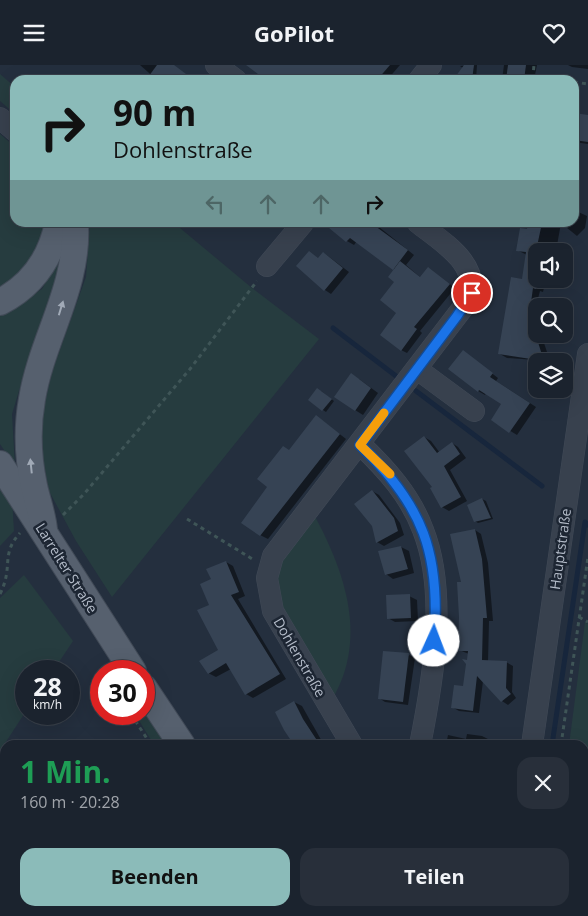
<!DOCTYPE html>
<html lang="de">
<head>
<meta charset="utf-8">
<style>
	body { margin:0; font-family:"Open Sans",sans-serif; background:#282f3a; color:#f1f3f6; height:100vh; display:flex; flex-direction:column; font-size:19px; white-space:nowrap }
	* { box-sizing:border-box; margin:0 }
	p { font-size:16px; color:#a0a4aa }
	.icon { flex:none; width:28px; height:28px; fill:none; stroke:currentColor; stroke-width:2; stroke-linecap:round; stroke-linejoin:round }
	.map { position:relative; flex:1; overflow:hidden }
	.drawer { position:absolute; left:0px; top:675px; width:589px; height:176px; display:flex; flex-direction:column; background:#1b232e; border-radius:15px 15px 0 0; box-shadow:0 5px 20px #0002,0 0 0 1px #39404a }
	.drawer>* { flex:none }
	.banner { position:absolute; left:10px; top:10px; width:569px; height:152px; border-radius:15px; box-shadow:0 5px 20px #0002,0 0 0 1px #39404a; background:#8bbbb9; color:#111; overflow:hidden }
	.fabs { position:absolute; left:528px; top:178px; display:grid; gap:10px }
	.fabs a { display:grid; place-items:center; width:45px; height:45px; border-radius:10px; background:#1b232e; box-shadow:0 5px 20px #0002,0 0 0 1px #39404a; font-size:25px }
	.speed { position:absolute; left:15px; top:595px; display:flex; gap:10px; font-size:25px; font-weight:700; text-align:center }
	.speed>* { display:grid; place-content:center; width:65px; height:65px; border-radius:50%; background:#1b232e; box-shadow:0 5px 20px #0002,0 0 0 1px #39404a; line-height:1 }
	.speed small { font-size:12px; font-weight:400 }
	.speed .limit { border:8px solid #d22; background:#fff; color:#111 }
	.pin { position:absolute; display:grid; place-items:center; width:42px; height:42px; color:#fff; margin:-21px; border:2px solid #fff; border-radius:50%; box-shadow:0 1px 5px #0007 }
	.me { position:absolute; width:55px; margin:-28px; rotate:2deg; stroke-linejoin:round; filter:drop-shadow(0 0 4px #0008) }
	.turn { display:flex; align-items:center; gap:18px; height:105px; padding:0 20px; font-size:22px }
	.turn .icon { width:65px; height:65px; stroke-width:2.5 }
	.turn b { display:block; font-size:35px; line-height:42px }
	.lanes { display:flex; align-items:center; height:48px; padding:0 20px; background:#0003; justify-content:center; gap:25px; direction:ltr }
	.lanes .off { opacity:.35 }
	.round { display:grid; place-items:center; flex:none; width:52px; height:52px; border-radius:15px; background:#282f3a }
	.head { display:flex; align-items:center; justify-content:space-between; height:85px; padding:0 20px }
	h1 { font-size:30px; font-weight:700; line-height:38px; color:#1e9e55 }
	.cta { display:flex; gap:10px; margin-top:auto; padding:10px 20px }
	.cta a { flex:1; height:58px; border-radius:15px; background:#8bbbb9; color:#111; font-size:20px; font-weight:700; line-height:58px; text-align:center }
	.cta a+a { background:#282f3a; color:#f1f3f6 }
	header { display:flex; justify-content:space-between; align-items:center; height:65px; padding:0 20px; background:#1b232e; font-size:22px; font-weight:700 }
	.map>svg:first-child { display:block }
</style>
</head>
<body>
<header><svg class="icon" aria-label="menu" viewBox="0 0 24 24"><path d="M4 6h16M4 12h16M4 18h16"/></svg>GoPilot<svg class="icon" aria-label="heart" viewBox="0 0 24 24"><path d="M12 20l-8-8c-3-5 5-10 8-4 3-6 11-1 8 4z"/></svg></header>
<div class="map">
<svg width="588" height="851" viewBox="0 0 588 851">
	<rect width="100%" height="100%" fill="#242f3e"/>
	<g fill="#263c3f">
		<path d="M0 9 15 22V49L0 36Z"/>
		<path d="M0 69 15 82V158H48L45 177 17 211 0 223Z"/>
		<path d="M90 158H174L252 223 319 274 112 532 76 476 49 426 38 368 52 307 86 212Z"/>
		<path d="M66 181 52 235 30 289 12 349 15 401 0 379V251L42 224Z"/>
		<path d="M0 399 11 416 14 466 0 481Z"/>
		<path d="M311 444C345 506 371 576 328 641L280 560 273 491Z"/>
		<path d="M24 510 73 576 53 606H26V646L0 686V533Z"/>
		<path d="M585 557 588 559V851H545V848L554 849 555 846H584V680H569Z"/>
		<path d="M144 642 168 680H154L135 649H144Z"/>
	</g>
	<g fill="#17263c">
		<path d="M2 777H5V846H51L48 851H0V778Z"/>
		<path d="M109 846H206L210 851H106Z"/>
	</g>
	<g fill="#0007">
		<path d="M140 0H172L193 15H157Z"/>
		<path d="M330 0H400L387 15H316Z"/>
		<path d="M477 0 476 15H465L463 3 460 1Z"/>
		<path d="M504 0H537L535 10H531V15H502Z"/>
		<path d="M568 0H588V4L572 2Z"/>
		<path d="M574 49 588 51V79L574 77Z"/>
		<path d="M574 145 587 151 585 163 577 171 561 158H574Z"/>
		<path d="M331 158H374L414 190 406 200 421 213 429 203 455 223 420 266 422 268 407 288 401 285 395 205 357 176 354 180 347 176 329 160Z"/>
		<path d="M529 158H561L556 186H536V214H546L543 227 540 226 536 241V269H545L544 278 550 296 507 293 500 289 523 215 527 190 517 185 528 165Z"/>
		<path d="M309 187 319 194 324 188 349 207 331 229 325 225Z"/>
		<path d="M464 287 498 313 496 316 536 342 517 370 492 355 503 339 486 328 485 330 478 326Z"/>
		<path d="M359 314 378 328 363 350 355 345Z"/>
		<path d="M321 326 334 336 326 347 323 345Z"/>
		<path d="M323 356 346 374 268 474 260 470 269 421 290 386Z"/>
		<path d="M424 372 431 376 440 388 452 378 458 382 466 393 450 405 467 436 449 446 442 442 434 422Z"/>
		<path d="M372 426 379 430 400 458 404 470 384 481 377 477Z"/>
		<path d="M482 434 486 436 493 454 478 458 475 456Z"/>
		<path d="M475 465 481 469 488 498 493 556H489L488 597H506L513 601 512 627 516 633 508 640 502 636 483 616 479 648 459 646 452 642 464 622 468 596 469 589 459 585 462 518Z"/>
		<path d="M401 482 409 486 414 508 393 514 386 509Z"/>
		<path d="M226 497 233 501 245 531 238 534 286 614 253 633 246 629 231 604 216 612 208 608 220 586 210 540 213 515Z"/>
		<path d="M409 531 417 535 418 556 395 557 388 553Z"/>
		<path d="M409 590 415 593 408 640 385 637 379 633Z"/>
		<path d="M294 637 302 641 324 680H296Z"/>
		<path d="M467 669 482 671 488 674 487 680H446L448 670 466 674Z"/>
		<path d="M387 846H403L399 849 401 851H379Z"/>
		<path d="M426 846H463L462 851H426Z"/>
	</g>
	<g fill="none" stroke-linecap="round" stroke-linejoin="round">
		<g stroke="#17263c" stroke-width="5">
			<path d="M333 263 396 311"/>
			<path d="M416 326 542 421"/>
			<path d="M552 680 585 457 588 460"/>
			<path d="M529 851V846"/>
		</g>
	</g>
	<g fill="#364354">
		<path d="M157 0H174L194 15H146Z"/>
		<path d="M246 0H390L377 15H266Z"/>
		<path d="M464 0H474L472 15H453Z"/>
		<path d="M508 0H526L524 15H506Z"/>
		<path d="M574 48 588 50V77L574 75Z"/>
		<path d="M323 158H371L408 185 393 205 350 173 346 177Z"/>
		<path d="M528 158H542L536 186V224L533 223 529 252 536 253V271L544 296 498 289 511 212 522 214 526 187 516 186 520 163 527 164Z"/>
		<path d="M309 186 318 193 323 187 343 203 324 226 296 201Z"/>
		<path d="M400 196 420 212 428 202 450 219 414 262 417 264 401 286 380 270 396 248 380 235 394 217 388 212Z"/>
		<path d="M463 285 493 308 490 312 530 338 509 368 491 355 501 339 479 325 478 327 448 304Z"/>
		<path d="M351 308 371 323 355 346 334 332Z"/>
		<path d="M317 323 332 334 322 346 308 335Z"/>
		<path d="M316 350 340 369 260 471 241 458 267 422 257 414 283 381 289 385Z"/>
		<path d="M424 371 437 388 452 377 460 389 444 401 461 432 441 443 430 423 432 422 404 386Z"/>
		<path d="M372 425 394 453 398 466 376 478 372 461 354 439Z"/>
		<path d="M482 433 491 453 474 457 467 440Z"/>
		<path d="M475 464 482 494 487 553H483L482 595 507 596 506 623 511 629 501 637 477 611 473 646 451 643 454 620 463 621 466 599 462 594 467 595 468 586H458L459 552 457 517H461L450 469Z"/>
		<path d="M401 481 408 504 385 510 378 486Z"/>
		<path d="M226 496 239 527 231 530 280 609 245 630 226 598 208 609 199 596 218 585 197 545 209 540 200 519 211 514 206 504Z"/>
		<path d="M410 529 411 553 387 554 386 530Z"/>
		<path d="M383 586 409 588 403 637 378 634Z"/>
		<path d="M294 636 303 654 320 680H294L284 665 275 647Z"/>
	</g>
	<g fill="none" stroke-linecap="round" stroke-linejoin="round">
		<defs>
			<g id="minor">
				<path d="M216 0 236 15"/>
				<path d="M419 15 431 0"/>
				<path d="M0 53 15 66"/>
				<path d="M267 201 303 158"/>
				<path d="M417 304 474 346"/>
				<path d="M360 379C386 404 410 430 423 465 448 528 433 615 420 680"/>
				<path d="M352 680 273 546 267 513 273 491 468 236C483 200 442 177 418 158"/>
				<path d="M532 680 588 289"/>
				<path d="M508 851 509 846"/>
			</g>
			<g id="major">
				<path d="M0 237C33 220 51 193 58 158"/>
				<path d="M0 399 133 606"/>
				<path d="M44 465C43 451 37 435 34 421 28 393 27 362 32 334 42 273 79 222 75 158"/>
				<path d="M144 623 182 680"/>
				<path d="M287 846 290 851"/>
			</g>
		</defs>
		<use href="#minor" stroke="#414a57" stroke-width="22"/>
		<use href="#major" stroke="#414a57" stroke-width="28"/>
		<g stroke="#3f5557" stroke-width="3" stroke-dasharray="4 4" stroke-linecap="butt">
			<path d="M533 11 562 15"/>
			<path d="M527 15 528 10 533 11 534 0"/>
			<path d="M574 17 588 19"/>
			<path d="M63 450 84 429 190 304 257 216"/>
			<path d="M187 454 254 495"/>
			<path d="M0 529C14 501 0 490 20 468"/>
			<path d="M579 552 588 557"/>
			<path d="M131 649 151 680"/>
			<path d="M561 680 588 492"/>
			<path d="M255 846 258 851"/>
			<path d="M538 851V846"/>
		</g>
		<use href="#minor" stroke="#38414e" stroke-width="21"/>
		<use href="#major" stroke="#56606e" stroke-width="26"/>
	</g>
	<defs><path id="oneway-solid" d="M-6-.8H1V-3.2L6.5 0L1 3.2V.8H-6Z" transform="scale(1.25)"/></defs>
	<g fill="#a1aab7">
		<use href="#oneway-solid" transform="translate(61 243) rotate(-73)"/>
		<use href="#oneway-solid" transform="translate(31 401) rotate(-96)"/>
	</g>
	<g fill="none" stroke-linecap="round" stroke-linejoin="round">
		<defs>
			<path id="route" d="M434 576C441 489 423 440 360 380L457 251 472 228"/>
		</defs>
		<use href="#route" stroke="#114b97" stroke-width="12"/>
		<use href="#route" stroke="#1a73e8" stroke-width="9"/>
		<path stroke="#f59e0b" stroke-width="9" d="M384 348 360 380 390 409"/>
	</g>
	<g text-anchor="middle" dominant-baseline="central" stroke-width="5" stroke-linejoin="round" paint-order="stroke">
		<g font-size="14" fill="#b4bcc9" stroke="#1d2633">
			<text transform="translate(560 484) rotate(-82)">Hauptstraße</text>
			<text transform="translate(67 503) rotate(58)">Larrelter Straße</text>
			<text transform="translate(300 592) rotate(60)">Dohlenstraße</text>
		</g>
	</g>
</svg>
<div class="fabs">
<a><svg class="icon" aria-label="sound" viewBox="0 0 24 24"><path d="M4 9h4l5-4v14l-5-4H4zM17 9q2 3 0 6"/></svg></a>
<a><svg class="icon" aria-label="search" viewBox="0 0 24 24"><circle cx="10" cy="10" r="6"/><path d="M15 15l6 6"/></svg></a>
<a><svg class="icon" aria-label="layers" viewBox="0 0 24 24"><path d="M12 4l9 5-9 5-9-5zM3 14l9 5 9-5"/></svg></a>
</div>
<div class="speed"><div>28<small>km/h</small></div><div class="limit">30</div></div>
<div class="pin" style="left:472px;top:228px;background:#d93025"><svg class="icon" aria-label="arrive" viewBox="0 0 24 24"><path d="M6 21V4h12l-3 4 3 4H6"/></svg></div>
<svg class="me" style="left:434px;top:576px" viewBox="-20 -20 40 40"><circle r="19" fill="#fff"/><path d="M0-13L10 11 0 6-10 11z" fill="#1a73e8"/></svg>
<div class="banner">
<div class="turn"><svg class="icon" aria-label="right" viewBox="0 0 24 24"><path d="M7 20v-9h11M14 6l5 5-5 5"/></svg><div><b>90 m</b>Dohlenstraße</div></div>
<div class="lanes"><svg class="icon off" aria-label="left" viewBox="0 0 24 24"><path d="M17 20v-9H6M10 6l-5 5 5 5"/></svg><svg class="icon off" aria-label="ahead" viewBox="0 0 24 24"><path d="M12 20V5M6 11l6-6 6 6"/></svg><svg class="icon off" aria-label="ahead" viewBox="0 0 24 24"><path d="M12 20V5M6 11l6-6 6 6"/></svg><svg class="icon" aria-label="right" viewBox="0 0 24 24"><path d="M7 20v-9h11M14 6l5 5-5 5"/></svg></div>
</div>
<section class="drawer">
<div class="head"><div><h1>1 Min.</h1><p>160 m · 20:28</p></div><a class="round"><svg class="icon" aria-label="close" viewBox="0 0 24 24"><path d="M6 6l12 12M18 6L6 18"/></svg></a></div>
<div class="cta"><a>Beenden</a><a>Teilen</a></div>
</section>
</div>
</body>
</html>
